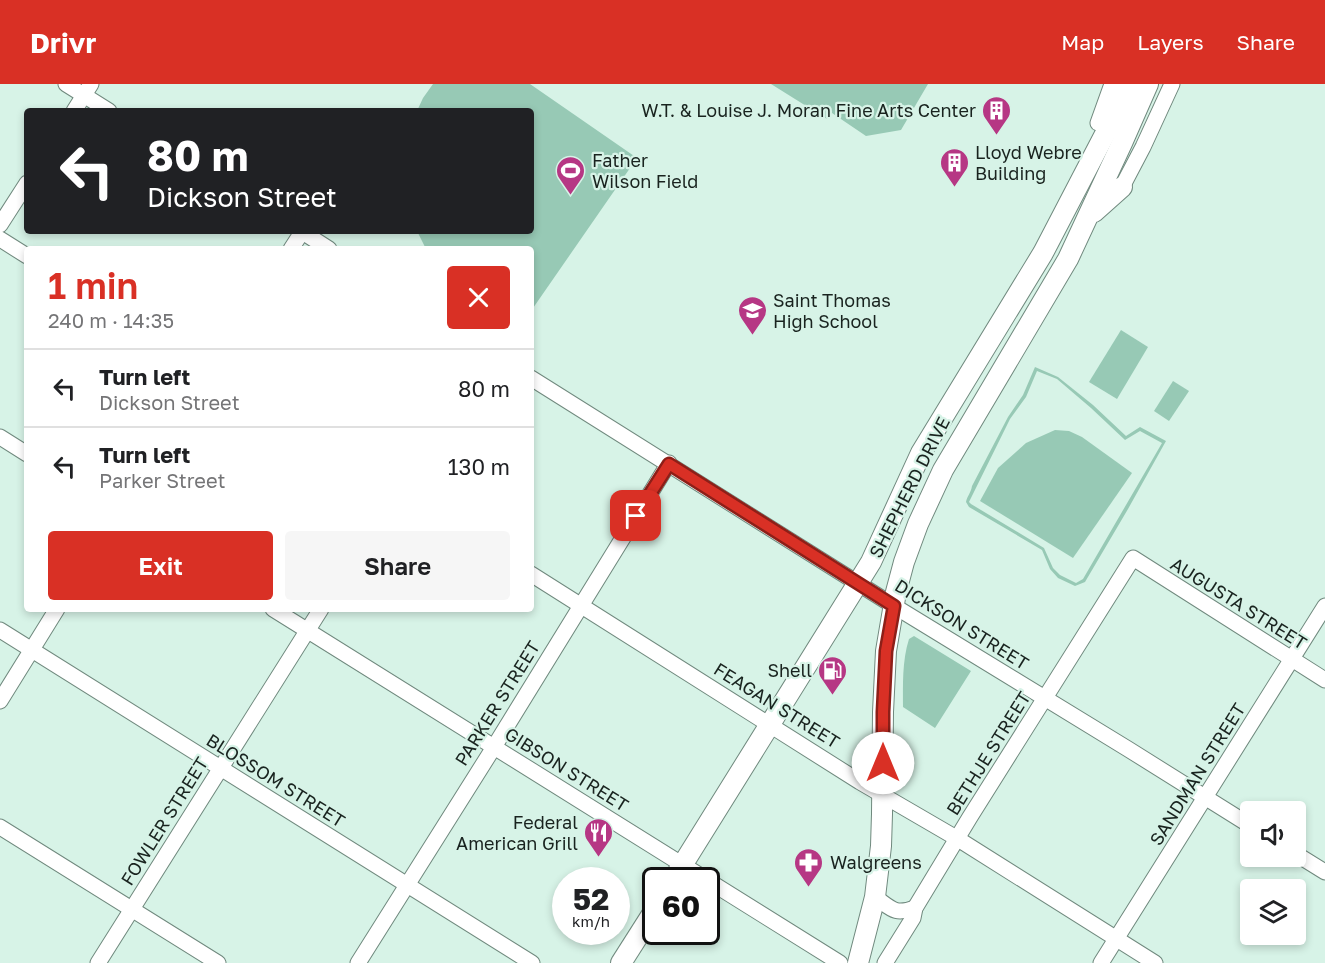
<!DOCTYPE html>
<html lang="en">
<head>
<meta charset="utf-8">
<style>
	body { margin:0; font-family:"Golos Text",sans-serif; background:#f6f6f6; color:#202124; height:100vh; display:flex; flex-direction:column; font-size:22px; white-space:nowrap }
	* { box-sizing:border-box; margin:0 }
	p { font-size:20px; color:#757577 }
	.icon { flex:none; width:33px; height:33px; fill:none; stroke:currentColor; stroke-width:2; stroke-linecap:round; stroke-linejoin:round }
	.map { position:relative; flex:1; overflow:hidden }
	.panel { position:absolute; left:24px; top:162px; width:510px; height:366px; display:flex; flex-direction:column; background:#fff; border-radius:6px; box-shadow:0 3px 9px #0003 }
	.panel>* { flex:none }
	.banner { position:absolute; left:24px; top:24px; width:510px; height:126px; border-radius:6px; box-shadow:0 3px 9px #0003; background:#202124; color:#fff; overflow:hidden }
	.buttons { position:absolute; left:1240px; top:717px; display:grid; gap:12px }
	.buttons a { display:grid; place-items:center; width:66px; height:66px; border-radius:6px; background:#fff; box-shadow:0 3px 9px #0003; font-size:30px }
	.speed { position:absolute; left:552px; top:783px; display:flex; gap:12px; font-size:30px; font-weight:700; text-align:center }
	.speed>* { display:grid; place-content:center; width:78px; height:78px; border-radius:50%; background:#fff; box-shadow:0 3px 9px #0003; line-height:1 }
	.speed small { font-size:15px; font-weight:400 }
	.speed .limit { border:3px solid #111; border-radius:9px; background:#fff; color:#111 }
	.pin { position:absolute; display:grid; place-items:center; width:51px; height:51px; color:#fff; margin:-26px; border-radius:12px; box-shadow:0 3px 9px #0006 }
	.me { position:absolute; width:66px; margin:-33px; rotate:0deg; stroke-linejoin:round; filter:drop-shadow(0 0 4px #0008) }
	.turn { display:flex; align-items:center; gap:21px; height:126px; padding:0 24px; font-size:27px }
	.turn .icon { width:78px; height:78px; stroke-width:2.5 }
	.turn b { display:block; font-size:42px; line-height:51px }
	.round { display:grid; place-items:center; flex:none; width:63px; height:63px; border-radius:6px; background:#f6f6f6 }
	.headline { display:flex; align-items:center; justify-content:space-between; height:102px; padding:0 24px }
	h1 { font-size:36px; font-weight:600; line-height:45px; color:#d93025 }
	.action { display:flex; gap:12px; margin-top:auto; padding:12px 24px }
	.action a { flex:1; height:69px; border-radius:6px; background:#d93025; color:#fff; font-size:24px; font-weight:600; line-height:69px; text-align:center }
	.action a+a { background:#f6f6f6; color:#202124 }
	ul { padding:0; list-style:none }
	li { display:flex; align-items:center; gap:18px; height:78px; padding:0 24px; border-top:2px solid #e0e0e0 }
	li div { flex:1 }
	li b { display:block; font-size:22px }
	li em { font-style:normal }
	header { display:flex; align-items:center; gap:36px; box-sizing:border-box; height:84px; padding:0 30px; background:#d93025; color:#fff }
	header strong { font-size:28px }
	nav { display:flex; gap:33px; margin-inline-start:auto; font-size:21px }
	.map>svg:first-child { display:block }
</style>
</head>
<body>
<header>
<strong>Drivr</strong>
<nav><a>Map</a><a>Layers</a><a>Share</a></nav>
</header>
<div class="map">
<svg width="1325" height="879" viewBox="0 0 1325 879">
	<rect width="100%" height="100%" fill="#d7f3e7"/>
	<g fill="#97c9b5" fill-rule="evenodd">
		<path d="M433 0H530L637 74 531 227V165H426L417 147H531V27H417L423 14Z"/>
		<path d="M771 0H928L901 46 866 52 832 29 827 35Z"/>
		<path d="M1121 246 1148 263 1117 315 1089 298Z"/>
		<path d="M1035 283 1058 293 1093 321 1126 352 1140 343 1166 357 1128 425 1085 498 1075 502 1058 494 1050 485 1042 466 969 423 966 418C967 412 971 409 972 402L1008 333 1023 311ZM1037 287 1057 295 1091 324 1125 356 1140 347 1162 359 1083 495 1076 499 1060 491 1053 484 1044 464 971 420 969 418 1010 335 1026 313Z"/>
		<path d="M1173 297 1189 307 1169 337 1154 327Z"/>
		<path d="M1055 346 1069 347 1082 353 1132 389 1073 474 980 417 998 384 1026 359Z"/>
		<path d="M914 552 971 587 935 644 903 623C903 601 902 577 909 555Z"/>
	</g>
	<g fill="none" stroke-linecap="round" stroke-linejoin="round">
		<defs>
			<g id="minor">
				<path d="M66 0 109 27"/>
				<path d="M74 27 91 0"/>
				<path d="M1098 39 1112 0"/>
				<path d="M1122 103 1143 63 1172 0"/>
				<path d="M0 141 27 99"/>
				<path d="M301 147 329 165"/>
				<path d="M0 155 27 172"/>
				<path d="M291 165 302 148"/>
				<path d="M531 294 894 522 1128 665 1251 742"/>
				<path d="M0 353 27 370"/>
				<path d="M531 490 860 698 958 755 1155 879"/>
				<path d="M273 525 840 879"/>
				<path d="M0 546 532 879"/>
				<path d="M0 617 57 525"/>
				<path d="M0 743 218 879"/>
				<path d="M1296 770 1325 788"/>
				<path d="M875 813C892 825 894 831 915 824"/>
				<path d="M98 879 321 525"/>
				<path d="M358 879 494 663 669 379"/>
				<path d="M885 879 913 834 915 824 970 733 1133 474 1325 596"/>
				<path d="M1101 879 1325 522"/>
			</g>
			<g id="major">
				<path d="M1094 128 1122 103"/>
				<path d="M673 796 871 478 921 369 1043 169 1105 50 1128 0"/>
				<path d="M621 879 656 824"/>
				<path d="M858 879 875 813 881 762 882 730 883 628 886 567 896 508 904 478 918 440 943 386 1068 175 1122 59 1148 0"/>
			</g>
		</defs>
		<use href="#minor" stroke="#70897e" stroke-width="17"/>
		<use href="#major" stroke="#70897e" stroke-width="22"/>
		<use href="#minor" stroke="#fff" stroke-width="15"/>
		<use href="#major" stroke="#fff" stroke-width="20"/>
	</g>
	<g fill="none" stroke-linecap="round" stroke-linejoin="round">
		<defs>
			<path id="route" d="M636 432 669 380 894 522 886 567 883 628V679"/>
		</defs>
		<use href="#route" stroke="#8d1f18" stroke-width="15"/>
		<use href="#route" stroke="#d93025" stroke-width="10"/>
	</g>
	<defs>
		<symbol id="building-pin" viewBox="-11 -11 22 30"><path d="M0 17L-7.5 6A9.5 9.5 0 1 1 7.5 6Z" fill="#b63784" stroke="#d7f3e7"/><path d="M-4-6H4V6H1V3H-1V6H-4ZM-2.5-4.3h1.7v1.8h-1.7ZM.8-4.3h1.7v1.8H.8ZM-2.5-1h1.7V.8h-1.7ZM.8-1h1.7V.8H.8Z" fill="#fff"/></symbol>
		<symbol id="stadium-pin" viewBox="-11 -11 22 30"><path d="M0 17L-7.5 6A9.5 9.5 0 1 1 7.5 6Z" fill="#b63784" stroke="#d7f3e7"/><path d="M0-5a6.5 5 0 1 0 0 10a6.5 5 0 1 0 0-10ZM-3.5-1.8h7v3.6h-7Z" fill="#fff"/></symbol>
		<symbol id="school-pin" viewBox="-11 -11 22 30"><path d="M0 17L-7.5 6A9.5 9.5 0 1 1 7.5 6Z" fill="#b63784" stroke="#d7f3e7"/><path d="M0-5L7-2L0 1L-7-2ZM-4 1L0 2.5L4 1V4Q0 6-4 4Z" fill="#fff"/></symbol>
		<symbol id="fuel-pin" viewBox="-11 -11 22 30"><path d="M0 17L-7.5 6A9.5 9.5 0 1 1 7.5 6Z" fill="#b63784" stroke="#d7f3e7"/><path d="M-5.5-6h7V0h2V4h1.3V-2.5L3-4.5l.8-.8L6-3V5H2.5V1h-1V6h-7ZM-4.2-4.7v3.2H.2V-4.7Z" fill="#fff"/></symbol>
		<symbol id="restaurant-pin" viewBox="-11 -11 22 30"><path d="M0 17L-7.5 6A9.5 9.5 0 1 1 7.5 6Z" fill="#b63784" stroke="#d7f3e7"/><path d="M-5-6h1v4h1v-4h1v4h1v-4h1v5L-1.5 .5V6h-2V.5L-5-1ZM5-6V6H3V1.5H1.5Q1.5-4 5-6Z" fill="#fff"/></symbol>
		<symbol id="pharmacy-pin" viewBox="-11 -11 22 30"><path d="M0 17L-7.5 6A9.5 9.5 0 1 1 7.5 6Z" fill="#b63784" stroke="#d7f3e7"/><path d="M-2-6h4v4h4v4h-4v4h-4v-4h-4v-4h4Z" fill="#fff"/></symbol>
	</defs>
	<g fill-rule="evenodd">
		<use href="#building-pin" x="980" y="10" width="33" height="45"/>
		<use href="#building-pin" x="938" y="62" width="33" height="45"/>
		<use href="#stadium-pin" x="554" y="70" width="33" height="45"/>
		<use href="#school-pin" x="736" y="210" width="33" height="45"/>
		<use href="#fuel-pin" x="816" y="570" width="33" height="45"/>
		<use href="#restaurant-pin" x="582" y="732" width="33" height="45"/>
		<use href="#pharmacy-pin" x="792" y="762" width="33" height="45"/>
	</g>
	<g text-anchor="middle" dominant-baseline="central" stroke-width="4.5" stroke-linejoin="round" paint-order="stroke">
		<g font-size="18" fill="#19231f" stroke="#d7f3e7" text-anchor="start">
			<text x="976" y="26" text-anchor="end">W.T. &amp; Louise J. Moran Fine Arts Center</text>
			<text x="975" y="68">Lloyd Webre<tspan x="975" dy="21">Building</tspan></text>
			<text x="592" y="76">Father<tspan x="592" dy="21">Wilson Field</tspan></text>
			<text x="773" y="216">Saint Thomas<tspan x="773" dy="21">High School</tspan></text>
			<text x="812" y="586" text-anchor="end">Shell</text>
			<text x="578" y="738" text-anchor="end">Federal<tspan x="578" dy="21">American Grill</tspan></text>
			<text x="830" y="778">Walgreens</text>
		</g>
		<g font-size="18" fill="#19231f" stroke="#d7f3e7">
			<text transform="translate(909 403) rotate(-63)">SHEPHERD DRIVE</text>
			<text transform="translate(1239 519) rotate(32)">AUGUSTA STREET</text>
			<text transform="translate(962 540) rotate(32)">DICKSON STREET</text>
			<text transform="translate(497 619) rotate(-58)">PARKER STREET</text>
			<text transform="translate(777 621) rotate(32)">FEAGAN STREET</text>
			<text transform="translate(988 669) rotate(-58)">BETHJE STREET</text>
			<text transform="translate(567 685) rotate(32)">GIBSON STREET</text>
			<text transform="translate(1197 690) rotate(-58)">SANDMAN STREET</text>
			<text transform="translate(276 696) rotate(32)">BLOSSOM STREET</text>
			<text transform="translate(164 737) rotate(-58)">FOWLER STREET</text>
		</g>
	</g>
</svg>
<div class="buttons">
<a><svg class="icon" aria-label="sound" viewBox="0 0 24 24"><path d="M4 9h4l5-4v14l-5-4H4zM17 9q2 3 0 6"/></svg></a>
<a><svg class="icon" aria-label="layers" viewBox="0 0 24 24"><path d="M12 4l9 5-9 5-9-5zM3 14l9 5 9-5"/></svg></a>
</div>
<div class="speed"><div>52<small>km/h</small></div><div class="limit">60</div></div>
<div class="pin" style="left:636px;top:432px;background:#d93025"><svg class="icon" aria-label="arrive" viewBox="0 0 24 24"><path d="M6 21V4h12l-3 4 3 4H6"/></svg></div>
<svg class="me" style="left:883px;top:679px" viewBox="-20 -20 40 40"><circle r="19" fill="#fff"/><path d="M0-13L10 11 0 6-10 11z" fill="#d93025"/></svg>
<div class="banner">
<div class="turn"><svg class="icon" aria-label="left" viewBox="0 0 24 24"><path d="M17 20v-9H6M10 6l-5 5 5 5"/></svg><div><b>80 m</b>Dickson Street</div></div>
</div>
<section class="panel">
<div class="headline"><div><h1>1 min</h1><p>240 m · 14:35</p></div><a class="round" style="background:#d93025;color:#fff"><svg class="icon" aria-label="close" viewBox="0 0 24 24"><path d="M6 6l12 12M18 6L6 18"/></svg></a></div>
<ul>
<li><svg class="icon" aria-label="left" viewBox="0 0 24 24"><path d="M17 20v-9H6M10 6l-5 5 5 5"/></svg><div><b>Turn left</b><p>Dickson Street</p></div><em>80 m</em></li>
<li><svg class="icon" aria-label="left" viewBox="0 0 24 24"><path d="M17 20v-9H6M10 6l-5 5 5 5"/></svg><div><b>Turn left</b><p>Parker Street</p></div><em>130 m</em></li>
</ul>
<div class="action"><a>Exit</a><a>Share</a></div>
</section>
</div>
</body>
</html>
